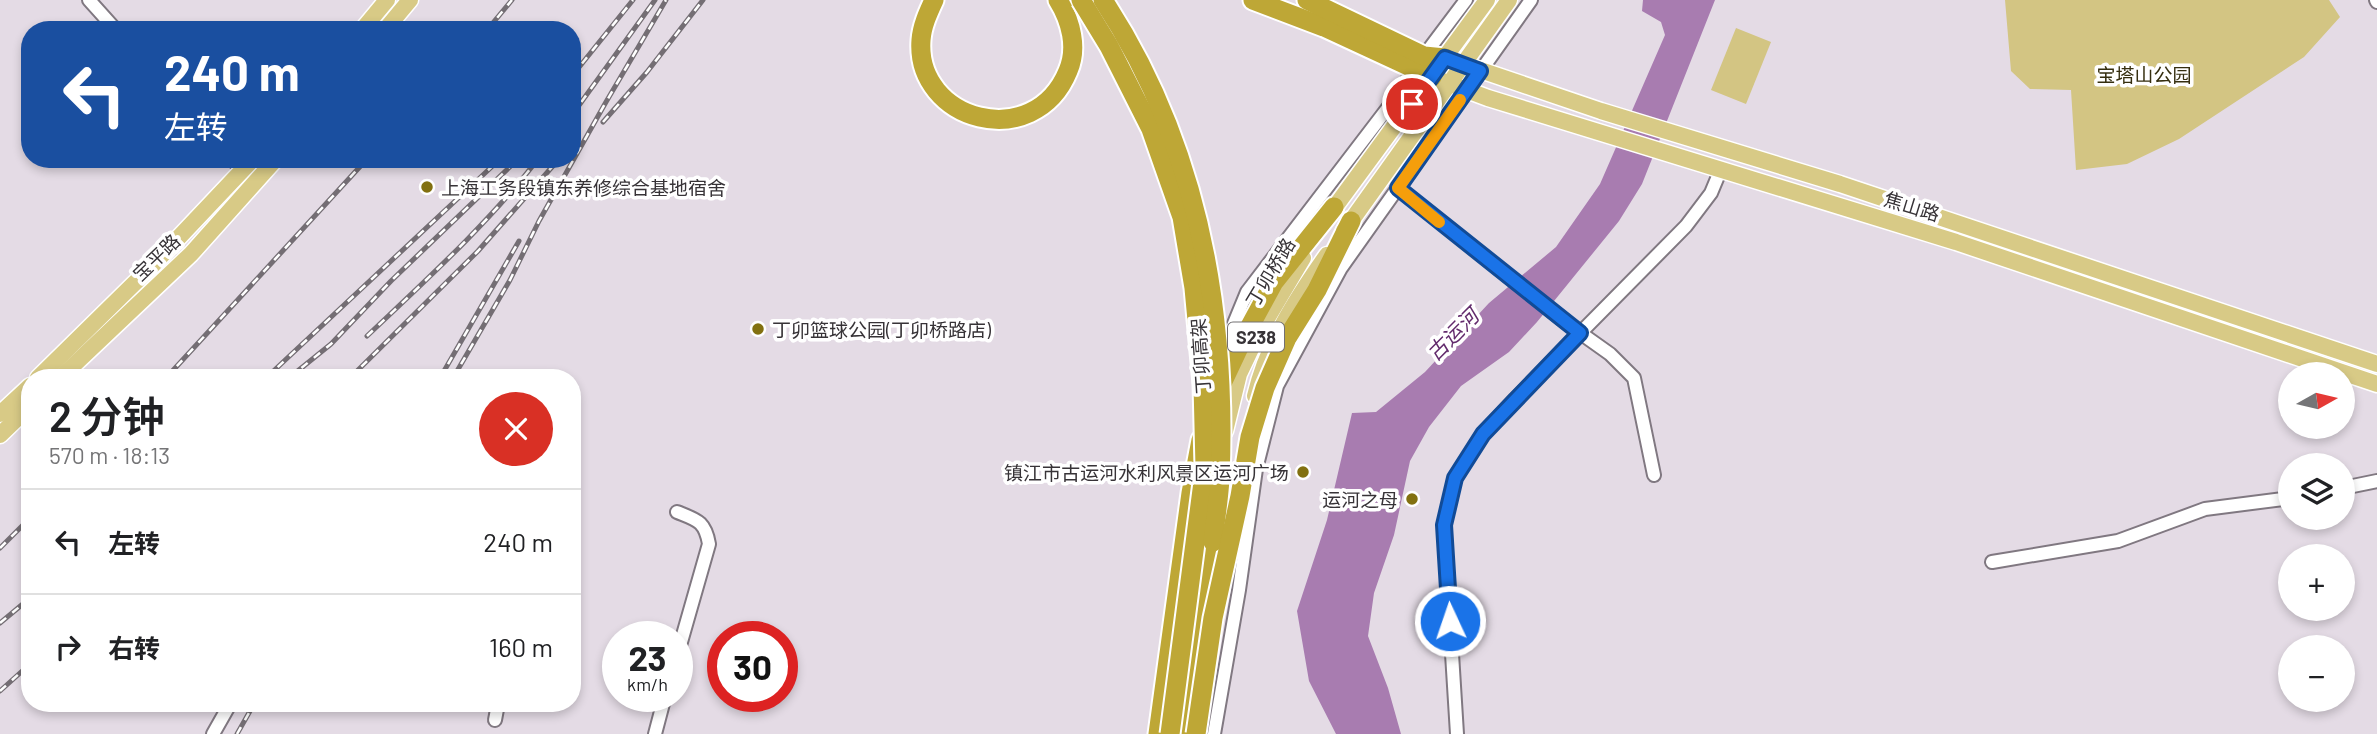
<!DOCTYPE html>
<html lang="zh">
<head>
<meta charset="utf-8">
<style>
	body { margin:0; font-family:Barlow,"Noto Sans SC",sans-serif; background:#f6f6f6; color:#202124; height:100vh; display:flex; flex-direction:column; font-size:26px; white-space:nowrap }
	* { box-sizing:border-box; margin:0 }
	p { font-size:23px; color:#757577 }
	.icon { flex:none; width:38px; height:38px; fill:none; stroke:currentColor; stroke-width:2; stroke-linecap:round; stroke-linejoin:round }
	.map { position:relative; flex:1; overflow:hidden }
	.sheet { position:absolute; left:21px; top:369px; width:560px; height:343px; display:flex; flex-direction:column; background:#fff; border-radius:28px; box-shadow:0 4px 10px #0003 }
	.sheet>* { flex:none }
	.banner { position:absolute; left:21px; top:21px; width:560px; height:147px; border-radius:28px; box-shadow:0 4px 10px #0003; background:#1a4fa0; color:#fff; overflow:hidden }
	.needle { width:46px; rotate:82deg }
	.tools { position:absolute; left:2278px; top:362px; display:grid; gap:14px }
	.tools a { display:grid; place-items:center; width:77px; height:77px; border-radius:50%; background:#fff; box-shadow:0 4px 10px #0003; font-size:35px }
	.speed { position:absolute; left:602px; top:621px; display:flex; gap:14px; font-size:35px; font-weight:700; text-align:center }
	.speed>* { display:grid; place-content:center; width:91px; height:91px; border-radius:50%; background:#fff; box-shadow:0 4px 10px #0003; line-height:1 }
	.speed small { font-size:18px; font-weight:400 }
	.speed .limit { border:10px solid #d22; background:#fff; color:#111 }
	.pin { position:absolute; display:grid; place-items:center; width:60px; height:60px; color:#fff; margin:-30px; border:4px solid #fff; border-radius:50%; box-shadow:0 2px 7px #0007 }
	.me { position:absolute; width:77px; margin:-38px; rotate:357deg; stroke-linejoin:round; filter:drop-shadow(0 0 5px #0008) }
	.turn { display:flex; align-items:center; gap:24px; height:147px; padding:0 28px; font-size:32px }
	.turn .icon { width:91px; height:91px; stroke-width:2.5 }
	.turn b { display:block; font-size:49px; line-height:60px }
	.round { display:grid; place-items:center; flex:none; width:74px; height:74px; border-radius:37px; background:#f6f6f6 }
	.head { display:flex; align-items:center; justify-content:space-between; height:119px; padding:0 28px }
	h1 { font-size:42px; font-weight:600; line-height:52px }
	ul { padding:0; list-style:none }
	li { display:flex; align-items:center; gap:21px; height:105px; padding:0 28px; border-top:2px solid #e0e0e0 }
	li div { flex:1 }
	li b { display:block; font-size:26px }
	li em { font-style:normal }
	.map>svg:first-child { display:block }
</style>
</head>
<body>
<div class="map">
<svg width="2377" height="734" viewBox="0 0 2377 734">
	<rect width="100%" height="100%" fill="#e4dbe5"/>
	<g fill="#d3c583">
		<path d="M2005 0H2329L2340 17 2304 57 2179 139 2127 164 2076 170 2071 90 2030 89 2011 71Z"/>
		<path d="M1736 28 1771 42 1746 104 1711 90Z"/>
	</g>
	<path fill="#a87cb0" d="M1643 0H1715L1642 184 1619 221 1537 322 1509 352 1461 386 1429 427 1410 461 1394 535 1374 593 1368 636 1388 688 1401 734H1336L1309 681 1297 611 1327 520 1352 413 1376 412 1425 372 1489 303 1556 247 1600 184 1665 35 1661 22 1642 11Z"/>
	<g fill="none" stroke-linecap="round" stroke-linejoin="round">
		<defs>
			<g id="minor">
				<path d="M89 0 116 30"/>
				<path d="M2376 0 2377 2"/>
				<path d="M232 159 243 171 258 180"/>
				<path d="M1398 188 1565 322 1610 354 1634 378 1654 475"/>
				<path d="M1221 355 1247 292 1400 92 1414 69 1466 0"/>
				<path d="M2343 488 2377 481"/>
				<path d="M677 512C697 520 705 521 709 544L677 656"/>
				<path d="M1992 562 2118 541 2205 509 2291 498"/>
				<path d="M495 720 498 704"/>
				<path d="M213 734 230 704"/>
				<path d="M655 734 665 696"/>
				<path d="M1214 734 1239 590 1256 469 1277 386 1341 268 1531 0"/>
				<path d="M1457 734 1444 525 1455 478 1483 434 1515 399 1686 226 1711 193 1721 169"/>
			</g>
			<g id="major">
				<path d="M362 30 387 0"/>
				<path d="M385 30 410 0"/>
				<path d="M1445 58 1601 111 1840 184 2377 364"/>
				<path d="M1432 77 1488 98 1956 242 2377 384"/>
				<path d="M1329 215 1487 0"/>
				<path d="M1344 231 1509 0"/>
				<path d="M38 378 149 269 253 159"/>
				<path d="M60 378 191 254 276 159"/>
				<path d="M1255 396C1267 344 1296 299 1327 255"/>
				<path d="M0 414 30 386"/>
				<path d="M1225 431 1239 374 1259 332 1303 258"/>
				<path d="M0 435 30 406"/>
			</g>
			<g id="highway">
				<path d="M934 0C928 13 922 26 921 40 915 121 1034 154 1068 71 1078 48 1071 21 1058 0"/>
				<path d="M1253 0 1324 27 1432 77"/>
				<path d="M1307 0 1424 56 1445 58"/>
				<path d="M1287 338 1317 290 1351 221"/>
				<path d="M1218 392 1243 339 1274 282 1334 207"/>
				<path d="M1158 734 1191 493 1201 440"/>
				<path d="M1183 734 1213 542"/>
			</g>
		</defs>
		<use href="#minor" stroke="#807881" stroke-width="16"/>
		<use href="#major" stroke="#fff" stroke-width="19"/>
		<use href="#highway" stroke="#fff" stroke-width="23"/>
		<use href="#minor" stroke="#fff" stroke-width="12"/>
		<use href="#major" stroke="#d8ca86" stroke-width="16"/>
		<use href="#highway" stroke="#bea736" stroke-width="19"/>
		<defs>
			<g id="rail">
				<path d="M487 30 512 0"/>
				<path d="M572 76 633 0"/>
				<path d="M572 115 655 0"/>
				<path d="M603 122 647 72 703 0"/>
				<path d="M367 336C426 280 488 224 538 159"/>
				<path d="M166 378 367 159"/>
				<path d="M266 378 500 159"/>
				<path d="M289 378 331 344 391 281 518 159"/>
				<path d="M350 378 478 251 559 159"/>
				<path d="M440 378 519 241"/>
				<path d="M453 378 510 280 539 221 606 102 666 0"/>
				<path d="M0 548 30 518"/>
				<path d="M0 623 30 598"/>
				<path d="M0 691 30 664"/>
				<path d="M237 734 254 704"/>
			</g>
		</defs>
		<use href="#rail" stroke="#746e74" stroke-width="5"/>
		<use href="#rail" stroke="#fff" stroke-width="2.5" stroke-dasharray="8" stroke-linecap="butt"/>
		<defs>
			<g id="highway-bridge">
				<path d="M1081 0 1109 46 1151 129 1182 217 1194 288 1203 384 1205 467 1170 734"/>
				<path d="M1103 0C1197 143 1227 309 1220 478 1219 499 1215 521 1213 542"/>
				<path d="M1196 734 1213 618 1240 496 1250 437 1265 388 1287 338"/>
			</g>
		</defs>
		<use href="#highway-bridge" stroke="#fff" stroke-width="23" stroke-linecap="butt"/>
		<use href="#highway-bridge" stroke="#bea736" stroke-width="19"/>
	</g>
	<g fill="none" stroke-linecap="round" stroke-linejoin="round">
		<defs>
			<path id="route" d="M1412 104 1445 58 1480 71 1398 188 1580 333 1483 434 1455 478 1444 525 1450 621"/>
		</defs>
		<use href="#route" stroke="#114b97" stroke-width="18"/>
		<use href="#route" stroke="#1a73e8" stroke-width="12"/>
		<path stroke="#f59e0b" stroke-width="12" d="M1439 222 1398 188 1460 100"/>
	</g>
	<g fill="#827010" stroke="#fff" stroke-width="2.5">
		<circle cx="427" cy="187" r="7"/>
		<circle cx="758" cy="329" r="7"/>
		<circle cx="1303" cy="472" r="7"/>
		<circle cx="1412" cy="499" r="7"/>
	</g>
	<g text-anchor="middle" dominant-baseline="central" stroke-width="7" stroke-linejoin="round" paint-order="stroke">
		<rect fill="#fff" stroke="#737073" stroke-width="2" x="1228" y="322.5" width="56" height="29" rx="5"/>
		<g font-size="18" font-weight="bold" fill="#373337">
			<text x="1256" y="337">S238</text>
		</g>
		<g font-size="19" fill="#352e0f" stroke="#fff">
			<text x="2144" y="74">宝塔山公园</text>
		</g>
		<g font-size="19" fill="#373337" stroke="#fff" text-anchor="start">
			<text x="441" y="187">上海工务段镇东养修综合基地宿舍</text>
			<text x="772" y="329">丁卯篮球公园(丁卯桥路店)</text>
			<text x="1289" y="472" text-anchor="end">镇江市古运河水利风景区运河广场</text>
			<text x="1398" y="499" text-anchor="end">运河之母</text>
		</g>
		<g font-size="19" fill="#373337" stroke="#fff">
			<text transform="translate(1912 206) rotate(17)">焦山路</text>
			<text transform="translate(156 257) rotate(-44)">宝平路</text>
			<text transform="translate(1270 272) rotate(-59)">丁卯桥路</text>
			<text transform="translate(1200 356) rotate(-94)">丁卯高架</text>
		</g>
		<g font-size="21" font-style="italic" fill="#622a6c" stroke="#fff">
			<text transform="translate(1452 334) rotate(-45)">古运河</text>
		</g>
	</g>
</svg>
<div class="tools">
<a><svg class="needle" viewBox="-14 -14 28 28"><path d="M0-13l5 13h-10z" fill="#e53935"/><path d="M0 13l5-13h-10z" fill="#757577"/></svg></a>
<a><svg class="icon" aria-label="layers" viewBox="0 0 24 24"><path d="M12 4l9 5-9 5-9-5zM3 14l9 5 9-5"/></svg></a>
<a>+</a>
<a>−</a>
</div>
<div class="speed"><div>23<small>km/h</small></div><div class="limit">30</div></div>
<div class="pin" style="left:1412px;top:104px;background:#d93025"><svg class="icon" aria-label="arrive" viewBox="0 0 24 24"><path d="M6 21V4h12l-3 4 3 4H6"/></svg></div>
<svg class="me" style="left:1450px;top:621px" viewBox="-20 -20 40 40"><circle r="17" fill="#1a73e8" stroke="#fff" stroke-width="3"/><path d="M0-11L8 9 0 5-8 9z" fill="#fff"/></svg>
<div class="banner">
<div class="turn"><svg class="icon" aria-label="left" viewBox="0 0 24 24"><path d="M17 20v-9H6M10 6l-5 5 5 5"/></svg><div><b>240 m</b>左转</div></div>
</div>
<section class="sheet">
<div class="head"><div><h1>2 分钟</h1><p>570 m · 18:13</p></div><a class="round" style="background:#d93025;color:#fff"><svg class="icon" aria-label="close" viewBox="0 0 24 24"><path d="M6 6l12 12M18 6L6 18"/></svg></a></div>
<ul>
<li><svg class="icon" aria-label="left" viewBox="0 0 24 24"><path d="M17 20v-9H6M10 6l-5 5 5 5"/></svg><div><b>左转</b></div><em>240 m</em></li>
<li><svg class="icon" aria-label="right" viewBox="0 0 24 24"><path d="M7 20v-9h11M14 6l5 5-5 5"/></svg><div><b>右转</b></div><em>160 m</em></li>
</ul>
</section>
</div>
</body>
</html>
